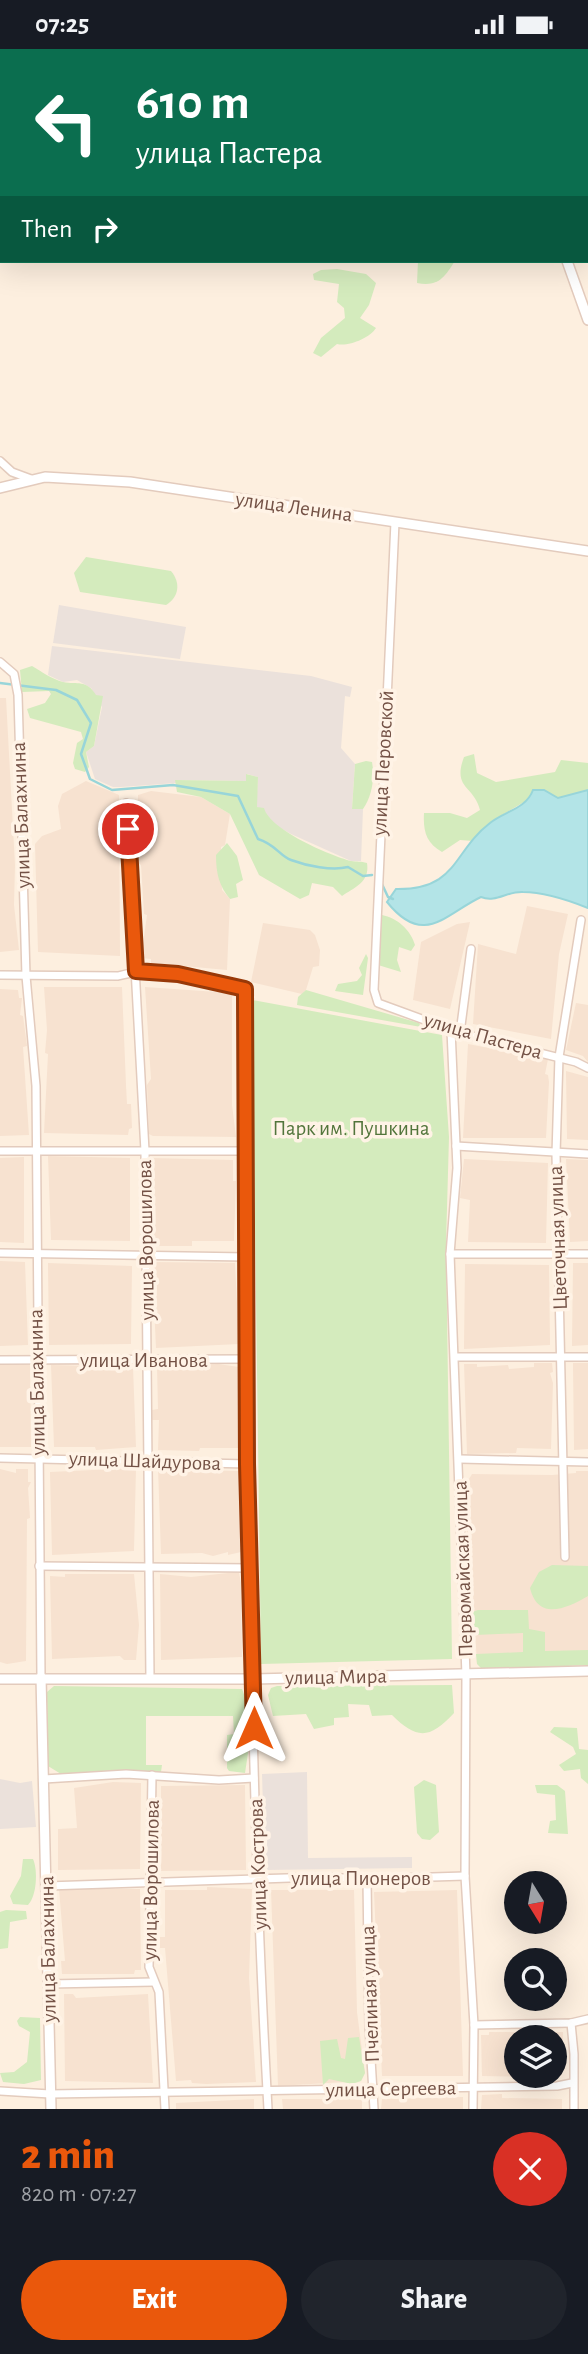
<!DOCTYPE html>
<html lang="en">
<head>
<meta charset="utf-8">
<style>
	body { margin:0; font-family:"Alegreya Sans",sans-serif; background:#20242c; color:#f1f3f6; height:100vh; display:flex; flex-direction:column; font-size:26px; white-space:nowrap }
	* { box-sizing:border-box; margin:0 }
	p { font-size:23px; color:#9ea1a6 }
	.icon { flex:none; width:38px; height:38px; fill:none; stroke:currentColor; stroke-width:2; stroke-linecap:round; stroke-linejoin:round }
	.map { position:relative; height:2060px; overflow:hidden }
	.drawer { display:flex; flex-direction:column; background:#171b24; flex:1 }
	.drawer>* { flex:none }
	.hud { position:absolute; left:0px; top:0px; width:588px; height:214px; box-shadow:0 7px 28px #0002; background:#0b6e4f; color:#fff; overflow:hidden }
	.needle { width:46px; rotate:169deg }
	.controls { position:absolute; left:504px; top:1822px; display:grid; gap:14px }
	.controls a { display:grid; place-items:center; width:63px; height:63px; border-radius:50%; background:#171b24; box-shadow:0 7px 28px #0002; font-size:35px }
	.pin { position:absolute; display:grid; place-items:center; width:60px; height:60px; color:#fff; margin:-30px; border:4px solid #fff; border-radius:50%; box-shadow:0 2px 7px #0007 }
	.me { position:absolute; width:77px; margin:-38px; rotate:0deg; stroke-linejoin:round; filter:drop-shadow(0 0 5px #0008) }
	.turn { display:flex; align-items:center; gap:24px; height:147px; padding:0 21px; font-size:32px }
	.turn .icon { width:91px; height:91px; stroke-width:2.5 }
	.turn b { display:block; font-size:49px; line-height:60px }
	.then { display:flex; align-items:center; height:66px; padding:0 21px; background:#0003; gap:14px; font-size:26px }
	.round { display:grid; place-items:center; flex:none; width:74px; height:74px; border-radius:37px; background:#20242c }
	.head { display:flex; align-items:center; justify-content:space-between; height:119px; padding:0 21px }
	h1 { font-size:42px; font-weight:800; line-height:52px; color:#ea580c }
	.action { display:flex; gap:14px; margin-top:auto; padding:14px 21px }
	.action a { flex:1; height:80px; border-radius:42px; background:#ea580c; color:#fff; font-size:28px; font-weight:800; line-height:80px; text-align:center }
	.action a+a { background:#20242c; color:#f1f3f6 }
	.status { display:flex; justify-content:space-between; align-items:center; height:49px; padding:0 35px; background:#171b24; direction:ltr }
	.status svg { height:19px; fill:currentColor }
	.map>svg:first-child { display:block }
</style>
</head>
<body>
<div class="status"><b>07:25</b><svg viewBox="0 0 49 12"><path d="M0 12V9h3v3zM5 12V6h3v6zM10 12V3h3v9zM15 12V0h3v12zM26 1h20v11H26zM47 4h2v5h-2z"/></svg></div>
<div class="map">
<svg width="588" height="2060" viewBox="0 0 588 2060">
	<rect width="100%" height="100%" fill="#fdefdf"/>
	<g fill="#f7e2d0">
		<path d="M0 649H6L15 816 14 856 19 901 0 903Z"/>
		<path d="M86 732 119 746 120 907 38 903 35 795 42 787 61 780 58 757 62 745Z"/>
		<path d="M151 742 201 748 230 765 225 796 221 798 222 841 230 850 227 921 151 914V910L141 909 147 866 144 865 141 816 137 813 138 746Z"/>
		<path d="M527 857 568 865 559 905 551 990 473 975 478 895 516 905Z"/>
		<path d="M470 873 450 960 413 951 421 893 457 875Z"/>
		<path d="M263 874 310 881 315 886 320 901 319 917 313 918 306 941 302 945 251 933Z"/>
		<path d="M44 938H122L126 1036 127 1055H131L132 1079 129 1080 128 1086 44 1084 48 1005 45 1004 47 981Z"/>
		<path d="M145 938 232 944V1056L236 1088 153 1087 149 1085 147 1036 151 1030Z"/>
		<path d="M0 940 18 941 19 949H22L20 966 23 967 27 997 23 998 29 1086 0 1087Z"/>
		<path d="M576 954 588 956V1013L583 1007 566 1001Z"/>
		<path d="M468 995 548 1010 545 1025 548 1026 549 1033 546 1089H463Z"/>
		<path d="M566 1022 588 1028V1091L567 1090Z"/>
		<path d="M48 1107 130 1109V1192L51 1191Z"/>
		<path d="M24 1108V1194L0 1193V1109Z"/>
		<path d="M151 1109 233 1111V1132H236L234 1192H192V1197H152Z"/>
		<path d="M464 1110 548 1114 546 1194 468 1193 470 1151 460 1149Z"/>
		<path d="M566 1110 588 1111V1192L570 1193Z"/>
		<path d="M0 1212 25 1213 28 1296 0 1297Z"/>
		<path d="M152 1213 235 1214 239 1295 156 1299Z"/>
		<path d="M48 1214 132 1217 131 1295 49 1296Z"/>
		<path d="M573 1214H588V1296L572 1297Z"/>
		<path d="M465 1215 549 1216 550 1296 464 1300Z"/>
		<path d="M534 1314H552L553 1323 550 1324 553 1334 551 1400 517 1399 516 1404 467 1405 464 1315H477V1318L508 1316 509 1320 534 1318Z"/>
		<path d="M573 1314H588V1400L574 1401Z"/>
		<path d="M218 1315 239 1318V1399H200L199 1402 158 1401 159 1371H150L152 1361 158 1360 157 1318Z"/>
		<path d="M0 1316H30L31 1398H0Z"/>
		<path d="M51 1316 133 1318 136 1398 96 1401 95 1398H54Z"/>
		<path d="M191 1417 192 1421 239 1422 241 1503 228 1506V1503L213 1507 202 1504 161 1505 158 1419Z"/>
		<path d="M136 1419 134 1502 52 1506 50 1423Z"/>
		<path d="M0 1420 16 1424V1420H28V1433H31L28 1439 30 1469 27 1470 26 1612 7 1615 0 1613Z"/>
		<path d="M576 1422H588V1616L477 1615 473 1543 468 1540 466 1435 472 1425 552 1426 576 1424Z"/>
		<path d="M228 1524H239L241 1534 242 1608 161 1611 160 1525 191 1528Z"/>
		<path d="M65 1525H134L139 1576 136 1611H124L120 1607 52 1610 50 1527 65 1528Z"/>
		<path d="M113 1733 141 1734 140 1820 58 1821V1780L77 1779 74 1739Z"/>
		<path d="M245 1736 246 1821 161 1822V1737Z"/>
		<path d="M207 1838 252 1840 249 1929 256 2033 206 2035 192 2034 191 2031 176 2032 165 1899H160V1888H165V1841H207Z"/>
		<path d="M59 1840H140L141 1921H135L134 1925H62L61 1912H65Z"/>
		<path d="M271 1841H354L357 1963 365 2024 361 2032 278 2037Z"/>
		<path d="M457 1841 463 2027H382L374 1843Z"/>
		<path d="M64 1945H73L76 1949 148 1945 153 2034 65 2032Z"/>
		<path d="M489 1983H563L562 2026 545 2029 555 2026V1988H516V2026L529 2028 482 2027 481 1986H489Z"/>
		<path d="M502 2045V2049L562 2050V2060H481L482 2046Z"/>
		<path d="M463 2048V2060H381L382 2050Z"/>
		<path d="M254 2050V2060H176V2054Z"/>
		<path d="M282 2050H362V2060H283Z"/>
	</g>
	<g fill="#ebe1db">
		<path d="M59 556 186 578 180 610 53 594Z"/>
		<path d="M52 597 311 627 352 638 350 648 345 647 341 699 355 715 352 759 363 760 361 812H351L291 785 270 773 264 761 256 758 258 728 247 725 246 732 176 731V734L121 738H113L95 730 86 703 94 697 102 658 91 639 77 631 63 633 48 626Z"/>
		<path d="M307 1723 308 1809 412 1808V1819L265 1821 262 1725Z"/>
		<path d="M0 1730 20 1734 32 1732 36 1778 0 1780Z"/>
	</g>
	<g fill="#d4ebbd">
		<path d="M418 212H455C444 229 438 238 417 234Z"/>
		<path d="M337 220 366 225 376 234 369 256 360 269 376 279C370 289 348 298 337 295L321 308 313 304 321 289 345 269 344 259 337 253 339 235 314 231 313 225 321 221Z"/>
		<path d="M86 508 171 522C181 534 179 548 166 556L80 543 74 524Z"/>
		<path d="M32 617C42 623 52 630 63 633 78 636 86 630 96 646L103 647 94 697 86 703 89 718 85 723 75 720 73 714 77 694 83 690 81 683 30 669 27 660 45 654 51 645 49 642 22 643 20 621Z"/>
		<path d="M474 705 477 724 496 733 555 723 561 711 588 714V741L558 749 544 741 492 772 473 792 460 791 442 803C426 794 423 782 424 764H450L467 769 480 761C474 736 452 740 464 708Z"/>
		<path d="M366 712 372 713C375 729 372 747 363 760H352L355 715Z"/>
		<path d="M246 725 258 728 257 758 264 759C270 781 329 806 351 812 357 813 361 812 367 814 370 833 355 838 342 847L333 838 312 834 309 846 300 850 259 826 230 765 201 748 177 743 175 731 246 732Z"/>
		<path d="M227 794 237 807 243 831 236 835 238 848 230 850C219 837 216 824 216 806Z"/>
		<path d="M382 866C397 869 411 881 415 896L411 902 399 898 397 911 401 923 378 916Z"/>
		<path d="M366 905 368 909 363 946 335 942 338 935 357 932 362 926 359 919Z"/>
		<path d="M306 941 419 974 421 978 297 956 298 948Z"/>
		<path d="M252 951 442 986 449 1088 446 1195 452 1610 261 1615Z"/>
		<path d="M552 1516 588 1517V1547C566 1560 538 1572 530 1539L539 1523Z"/>
		<path d="M478 1561H528L529 1580 545 1583V1602L588 1601V1616L483 1621 477 1615 476 1605 523 1603V1584L475 1586 472 1563Z"/>
		<path d="M452 1636 454 1664C430 1690 417 1691 392 1666L372 1667 369 1656 348 1655 349 1668 334 1669V1676L314 1680 306 1665 273 1667 268 1646 271 1639 277 1637Z"/>
		<path d="M54 1637 242 1640 248 1656 243 1665V1688L250 1691 245 1724 229 1722 227 1719V1686L234 1685 233 1667H146V1716H162L161 1723 61 1725 48 1717 47 1643Z"/>
		<path d="M554 1678 577 1679 579 1700 588 1701V1735L581 1729 580 1720 564 1722 559 1716 576 1705 573 1698 550 1683Z"/>
		<path d="M424 1731 436 1736 439 1783 430 1791 422 1790 417 1784 414 1738Z"/>
		<path d="M535 1736H557L565 1742 568 1785 548 1784 550 1772 556 1771 555 1746 537 1744Z"/>
		<path d="M23 1810H33C38 1821 37 1847 28 1856L13 1855 10 1847 21 1827Z"/>
		<path d="M6 1861 26 1862 27 1870 10 1873 8 1899 0 1900V1863Z"/>
		<path d="M20 1968 40 1969 41 2031 24 2035 3 2033 0 2024 14 2023 27 2013 30 1983 19 1977 17 1972Z"/>
		<path d="M359 1988 365 2024 361 2032 352 2035 329 2030 323 2036 320 1992 337 1990 341 2009 345 2010 348 1989Z"/>
	</g>
	<path fill="#b3e4e7" stroke="#98d5d9" stroke-width="2" d="M533 741H544L558 749 588 741V859C568 851 545 843 523 843 507 842 496 854 481 848 445 865 424 899 387 853L396 840C458 841 452 803 490 774 505 762 526 760 533 741Z"/>
	<g fill="none" stroke-linecap="round" stroke-linejoin="round">
		<g stroke="#98d5d9" stroke-width="2.5">
			<path d="M0 634 56 641 77 651 91 674 81 705 90 730 112 741 173 736 238 747 258 790C275 795 280 807 291 811 307 817 332 822 348 818L363 827 372 826"/>
			<path d="M381 833 388 848 393 850"/>
		</g>
		<defs>
			<g id="minor">
				<path d="M463 2 468 0"/>
				<path d="M0 177H2"/>
				<path d="M0 412 12 423 31 430"/>
				<path d="M395 473 374 941 378 954 460 984 576 1013 588 1019"/>
				<path d="M0 613 14 625 18 646 26 927 36 1037 41 1628"/>
				<path d="M126 754 145 1102 150 1629"/>
				<path d="M0 926 118 927C157 916 208 927 245 940 247 1313 247 1687 268 2060"/>
				<path d="M451 981 457 1119 450 1205 466 1626 465 1827 474 1976 473 2060"/>
				<path d="M460 984 471 900"/>
				<path d="M456 1097 588 1105"/>
				<path d="M0 1102H246"/>
				<path d="M0 1204 246 1208"/>
				<path d="M450 1205H588"/>
				<path d="M455 1308H588"/>
				<path d="M0 1311 247 1310"/>
				<path d="M0 1409 247 1415"/>
				<path d="M460 1410 588 1413"/>
				<path d="M565 1508 556 1105 559 1008 581 871"/>
				<path d="M39 1517 250 1519"/>
				<path d="M152 1726 149 1918 159 1943 165 2060"/>
				<path d="M44 1730 126 1725 219 1731 254 1729"/>
				<path d="M367 1830 369 1977 374 2060"/>
				<path d="M47 1837 318 1828 367 1830 465 1827"/>
				<path d="M49 1935 154 1933"/>
				<path d="M571 1974 574 2005V2060"/>
				<path d="M474 1976 571 1974 588 1970"/>
				<path d="M0 2042 50 2045 557 2037 572 2034"/>
			</g>
			<g id="tertiary">
				<path d="M493 0 494 2"/>
				<path d="M567 212 588 271"/>
				<path d="M0 439 45 428 130 433 588 502"/>
				<path d="M41 1628 51 2060"/>
				<path d="M0 1630H254L588 1622"/>
			</g>
		</defs>
		<use href="#minor" stroke="#e3cbbd" stroke-width="10"/>
		<use href="#tertiary" stroke="#e3cbbd" stroke-width="12"/>
		<use href="#minor" stroke="#fff" stroke-width="7"/>
		<use href="#tertiary" stroke="#fff" stroke-width="9"/>
	</g>
	<g fill="none" stroke-linecap="round" stroke-linejoin="round">
		<defs>
			<path id="route" d="M128 780 136 922 178 925 245 940 247 1415 254 1679"/>
		</defs>
		<use href="#route" stroke="#983908" stroke-width="18"/>
		<use href="#route" stroke="#ea580c" stroke-width="12"/>
	</g>
	<g text-anchor="middle" dominant-baseline="central" stroke-width="7" stroke-linejoin="round" paint-order="stroke">
		<g font-size="21" fill="#745246" stroke="#fff3e6">
			<text transform="translate(294 458) rotate(8)">улица Ленина</text>
			<text transform="translate(383 714) rotate(-87)">улица Перовской</text>
			<text transform="translate(21 766) rotate(-92)">улица Балахнина</text>
			<text transform="translate(483 987) rotate(16)">улица Пастера</text>
			<text transform="translate(558 1189) rotate(-92)">Цветочная улица</text>
			<text transform="translate(146 1191) rotate(-91)">улица Ворошилова</text>
			<text x="144" y="1311">улица Иванова</text>
			<text transform="translate(37 1333) rotate(-91)">улица Балахнина</text>
			<text transform="translate(145 1412) rotate(2)">улица Шайдурова</text>
			<text transform="translate(463 1520) rotate(-92)">Первомайская улица</text>
			<text transform="translate(336 1628) rotate(-1)">улица Мира</text>
			<text transform="translate(258 1815) rotate(-92)">улица Кострова</text>
			<text x="361" y="1829">улица Пионеров</text>
			<text transform="translate(151 1831) rotate(-89)">улица Ворошилова</text>
			<text transform="translate(48 1900) rotate(-91)">улица Балахнина</text>
			<text transform="translate(370 1945) rotate(-92)">Пчелиная улица</text>
			<text transform="translate(391 2040) rotate(-1)">улица Сергеева</text>
		</g>
		<g font-size="21" fill="#52753b" stroke="#fff3e6">
			<text x="351" y="1079">Парк им. Пушкина</text>
		</g>
	</g>
</svg>
<div class="controls">
<a><svg class="needle" viewBox="-14 -14 28 28"><path d="M0-13l5 13h-10z" fill="#e53935"/><path d="M0 13l5-13h-10z" fill="#9ea1a6"/></svg></a>
<a><svg class="icon" aria-label="search" viewBox="0 0 24 24"><circle cx="10" cy="10" r="6"/><path d="M15 15l6 6"/></svg></a>
<a><svg class="icon" aria-label="layers" viewBox="0 0 24 24"><path d="M12 4l9 5-9 5-9-5zM3 14l9 5 9-5"/></svg></a>
</div>
<div class="pin" style="left:128px;top:780px;background:#d93025"><svg class="icon" aria-label="arrive" viewBox="0 0 24 24"><path d="M6 21V4h12l-3 4 3 4H6"/></svg></div>
<svg class="me" style="left:254px;top:1679px" viewBox="-20 -20 40 40"><path d="M0-17L14 15 0 8-14 15z" fill="#ea580c" stroke="#fff" stroke-width="4"/></svg>
<div class="hud">
<div class="turn"><svg class="icon" aria-label="left" viewBox="0 0 24 24"><path d="M17 20v-9H6M10 6l-5 5 5 5"/></svg><div><b>610 m</b>улица Пастера</div></div>
<div class="then">Then<svg class="icon" aria-label="right" viewBox="0 0 24 24"><path d="M7 20v-9h11M14 6l5 5-5 5"/></svg></div>
</div>
</div>
<section class="drawer">
<div class="head"><div><h1>2 min</h1><p>820 m · 07:27</p></div><a class="round" style="background:#d93025;color:#fff"><svg class="icon" aria-label="close" viewBox="0 0 24 24"><path d="M6 6l12 12M18 6L6 18"/></svg></a></div>
<div class="action"><a>Exit</a><a>Share</a></div>
</section>
</body>
</html>
